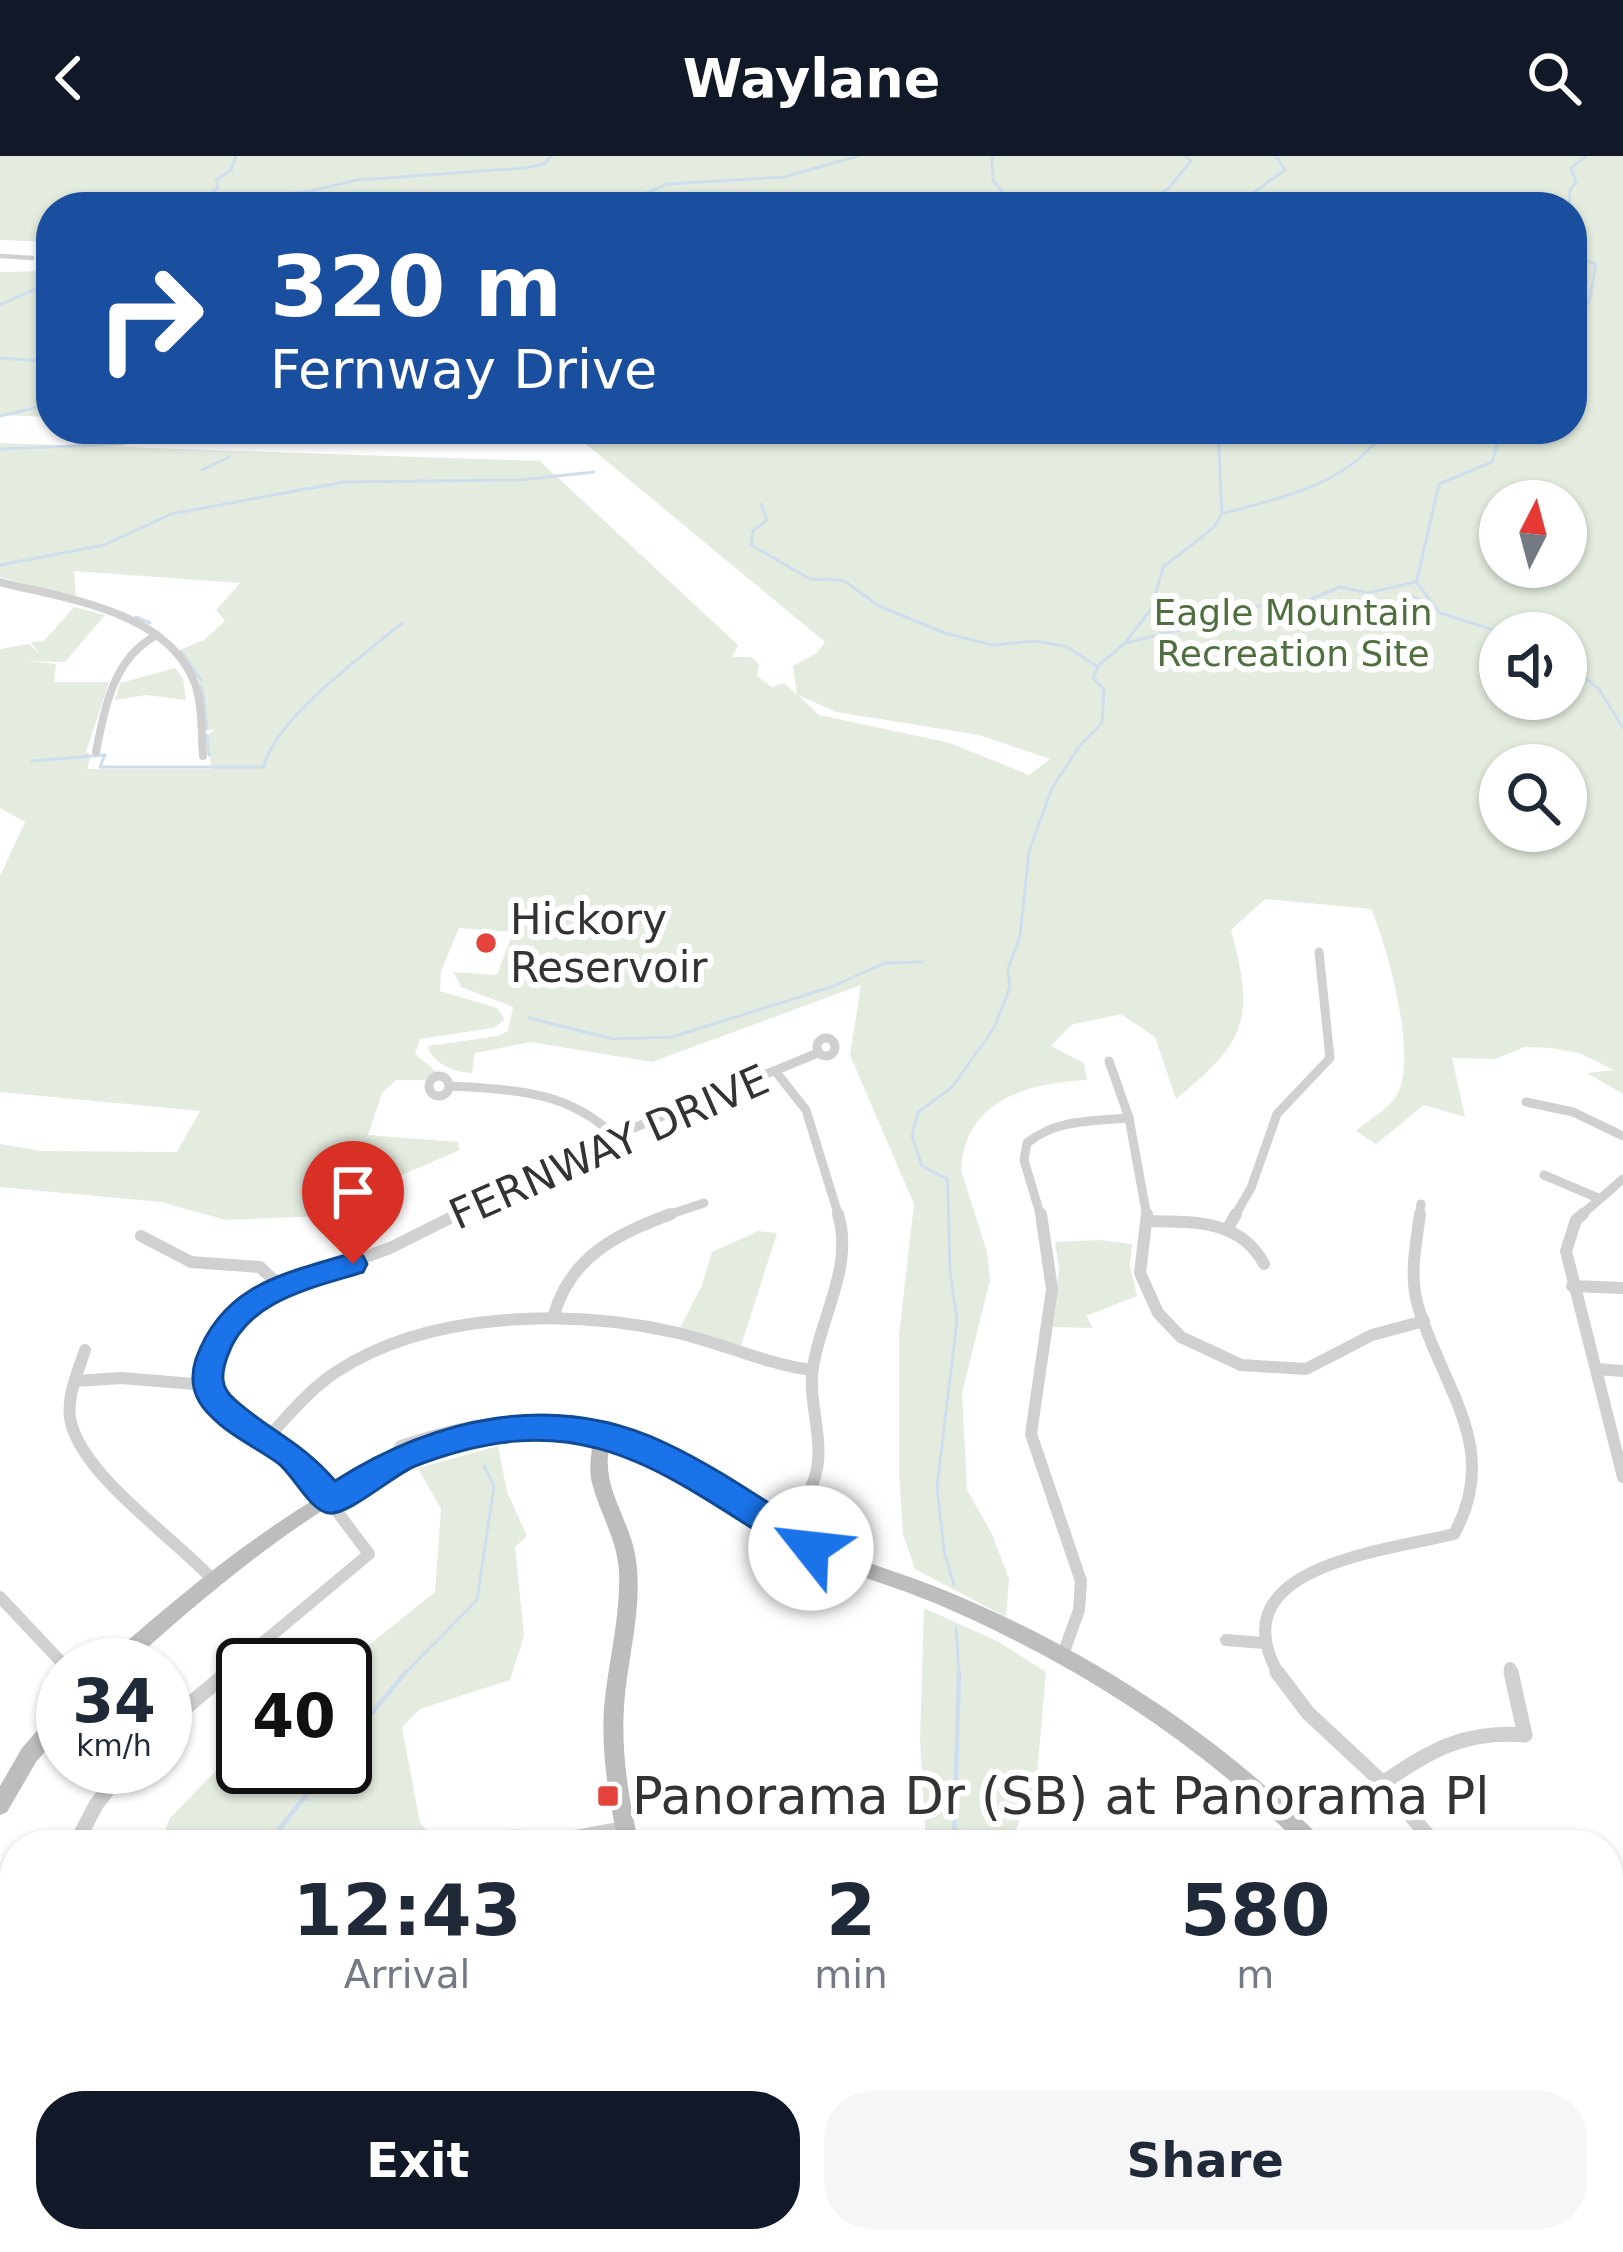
<!DOCTYPE html>
<html lang="en">
<head>
<meta charset="utf-8">
<style>
	body { margin:0; font-family:"DejaVu Sans",sans-serif; background:#f6f6f7; color:#1f2937; height:100vh; display:flex; flex-direction:column; font-size:45px; white-space:nowrap }
	* { box-sizing:border-box; margin:0 }
	p { font-size:39px; color:#747a83 }
	.icon { flex:none; width:66px; height:66px; fill:none; stroke:currentColor; stroke-width:2; stroke-linecap:round; stroke-linejoin:round }
	.map { position:relative; flex:1; overflow:hidden }
	.panel { position:absolute; left:0px; top:1674px; width:1623px; height:423px; display:flex; flex-direction:column; background:#fff; border-radius:48px 48px 0 0; box-shadow:0 3px 9px #0004 }
	.panel>* { flex:none }
	.top-card { position:absolute; left:36px; top:36px; width:1551px; height:252px; border-radius:48px; box-shadow:0 3px 9px #0004; background:#1a4fa0; color:#fff; overflow:hidden }
	.needle { width:78px; rotate:6deg }
	.controls { position:absolute; left:1479px; top:324px; display:grid; gap:24px }
	.controls a { display:grid; place-items:center; width:108px; height:108px; border-radius:50%; background:#fff; box-shadow:0 3px 9px #0004; font-size:60px }
	.speed { position:absolute; left:36px; top:1482px; display:flex; gap:24px; font-size:60px; font-weight:700; text-align:center }
	.speed>* { display:grid; place-content:center; width:156px; height:156px; border-radius:50%; background:#fff; box-shadow:0 3px 9px #0004; line-height:1 }
	.speed small { font-size:30px; font-weight:400 }
	.speed .limit { border:6px solid #111; border-radius:18px; background:#fff; color:#111 }
	.pin { position:absolute; display:grid; place-items:center; width:102px; height:102px; color:#fff; margin:-123px -51px; border-radius:50% 50% 50% 0; rotate:-45deg; box-shadow:0 0 12px #0007 }
	.pin .icon { rotate:45deg }
	.me { position:absolute; width:132px; margin:-66px; rotate:299deg; stroke-linejoin:round; filter:drop-shadow(0 0 9px #0008) }
	.turn { display:flex; align-items:center; gap:42px; height:252px; padding:0 36px; font-size:54px }
	.turn .icon { width:156px; height:156px; stroke-width:2.5 }
	.turn b { display:block; font-size:84px; line-height:102px }
	.eta { display:flex; justify-content:space-evenly; align-items:center; height:204px; text-align:center }
	.eta b { font-size:72px; font-weight:800; line-height:84px }
	.primary-button { display:flex; gap:24px; margin-top:auto; padding:24px 36px }
	.primary-button a { flex:1; height:138px; border-radius:48px; background:#111827; color:#fff; font-size:48px; font-weight:800; line-height:138px; text-align:center }
	.primary-button a+a { background:#f6f6f7; color:#1f2937 }
	header { display:flex; justify-content:space-between; align-items:center; height:156px; padding:0 36px; background:#111827; color:#fff; font-size:54px; font-weight:800 }
	.map>svg:first-child { display:block }
</style>
</head>
<body>
<header><svg class="icon" aria-label="back" viewBox="0 0 24 24"><path d="M15 5l-7 7 7 7"/></svg>Waylane<svg class="icon" aria-label="search" viewBox="0 0 24 24"><circle cx="10" cy="10" r="6"/><path d="M15 15l6 6"/></svg></header>
<div class="map">
<svg width="1623" height="2096" viewBox="0 0 1623 2096">
	<rect width="100%" height="100%" fill="#fff"/>
	<g fill="#e4ecdf" fill-rule="evenodd">
		<path d="M0 0H1623V938L1587 917 1614 914 1579 897 1551 892 1524 891 1496 903 1452 902 1465 961 1424 949 1376 988 1356 975C1368 964 1392 951 1398 937 1417 899 1388 791 1371 753L1265 743 1231 774C1255 863 1247 885 1176 943L1155 881 1121 858 1071 869 1051 890 1084 907 1087 924C1028 927 965 943 961 1014L987 1096 990 1124 962 1237 967 1334 992 1378 1009 1423 1006 1461 915 1413 903 1378 899 1316V1179L914 1048 850 899 861 829 652 906 530 886 475 897 472 917C454 916 431 907 428 890L498 880 508 875 513 851 461 831 454 816 497 819 513 776 459 772 441 815 440 835 497 852 505 864 493 872 420 883 415 898 437 916 424 924H396L382 937 368 979 458 986 460 994 374 1031 323 1060 226 1064 161 1046 0 1031V988L42 995 177 996 200 955 0 936V720L25 666 0 652V493L29 488 39 497 31 486 44 485 74 451 105 459 65 506 26 505 56 508 54 526H109L86 596 91 599 87 613H212L205 580 215 574 205 573 199 524 177 495 204 484 225 465 216 454 240 427 74 415 76 442 0 421V287L540 305 738 489 732 501H751L759 508 757 520 772 531 784 527 797 539 793 510 817 497 825 486 575 279 399 273H1572V51H51V86L0 84ZM1500 345H1566V411H1500ZM1500 477H1566V543H1500ZM798 539 836 556 979 579 1050 603 1029 619 950 587 819 559ZM1500 609H1566V675H1500Z"/>
		<path d="M51 115V261L0 259V116Z"/>
		<path d="M175 512 183 522 186 544 146 539 115 544 120 527Z"/>
		<path d="M758 1075 777 1077 739 1196 678 1176 702 1129 712 1096Z"/>
		<path d="M1099 1084 1132 1088 1130 1110 1137 1140 1086 1160 1093 1172 1051 1171 1059 1113 1055 1086Z"/>
		<path d="M498 1290 507 1336 527 1380 515 1391 524 1480 510 1524 420 1553 402 1571 420 1667 440 1689H159L170 1662 243 1587V1611H345L344 1509 435 1436 441 1353 418 1312Z"/>
		<path d="M924 1452 999 1486 1046 1516 1036 1631 1014 1677 1025 1689H926L920 1583Z"/>
		<path d="M15 1888V2082H833L876 2085 874 2096H0V1892Z"/>
		<path d="M884 2082 1134 2096H879Z"/>
	</g>
	<g fill="none" stroke-linecap="round" stroke-linejoin="round">
		<g stroke="#cfdeed" stroke-width="3">
			<path d="M992 0 993 24 1014 51"/>
			<path d="M201 46 306 36 357 24 525 12 544 8 551 0"/>
			<path d="M194 51 218 32 216 24 231 14 236 0"/>
			<path d="M643 51 644 38 667 28 784 21 858 0"/>
			<path d="M1138 51 1168 33 1191 5 1186 0"/>
			<path d="M1243 51 1250 39 1285 14 1276 0"/>
			<path d="M1569 51 1570 34 1576 26 1571 12 1586 0"/>
			<path d="M1572 55 1577 65 1572 76"/>
			<path d="M1572 90 1576 101 1596 108 1590 142 1572 174"/>
			<path d="M0 149 51 126"/>
			<path d="M0 202 51 206"/>
			<path d="M0 260 51 248"/>
			<path d="M0 293 121 288 182 273"/>
			<path d="M202 314 229 301"/>
			<path d="M761 348 767 364 753 375 751 389 810 423 843 424 879 450 945 477 993 489 1035 485 1065 490 1098 511"/>
			<path d="M1224 357C1286 340 1347 329 1386 273"/>
			<path d="M0 409 104 389 171 358 344 326 520 324 594 316"/>
			<path d="M1417 424 1439 328 1492 306 1502 273"/>
			<path d="M1417 427 1440 457 1503 477"/>
			<path d="M1407 437 1436 453"/>
			<path d="M136 461 150 467"/>
			<path d="M1126 487 1202 468 1201 460 1210 452 1296 449 1340 431 1367 437 1416 426"/>
			<path d="M181 495 201 524"/>
			<path d="M1566 507 1599 533 1623 572"/>
			<path d="M202 531 207 573"/>
			<path d="M207 579 209 599"/>
			<path d="M32 605 105 599 100 611H264C273 564 364 499 402 467"/>
			<path d="M529 862 613 883 672 881 831 831 885 807 922 806"/>
			<path d="M954 1429 944 1395 937 1331 957 1164 950 1116 948 1035 947 1023 922 1010 912 980 918 956 952 931 994 872 1010 831 1008 813 1020 780 1029 695 1052 632 1081 588 1102 567 1104 533 1093 522 1099 509 1124 488 1152 452 1163 411 1213 372 1222 358 1218 273"/>
			<path d="M956 1471 959 1519"/>
			<path d="M403 1519 477 1444 494 1330 484 1310"/>
		</g>
		<g stroke="#cfdeed" stroke-width="4.5">
			<path d="M345 1589 406 1516"/>
			<path d="M267 1689 328 1611"/>
			<path d="M954 1689 959 1516"/>
		</g>
		<path stroke="#d0d0d0" stroke-width="4.5" d="M0 100 32 102"/>
		<g stroke="#d0d0d0" stroke-width="8">
			<path d="M0 426C65 443 165 454 194 525 203 548 201 576 203 600"/>
			<path d="M96 596C105 551 113 502 157 479"/>
		</g>
		<g stroke="#d0d0d0" stroke-width="9">
			<circle cx="826" cy="891" r="9"/>
			<path d="M1109 905 1129 962 1147 1061"/>
			<path d="M776 916 806 954 839 1061"/>
			<circle cx="439" cy="930" r="10"/>
			<path d="M451 930C512 934 568 934 614 980"/>
			<path d="M1526 946 1573 956 1623 980"/>
			<path d="M1544 1019 1598 1042"/>
			<path d="M452 1061 614 980 818 897"/>
			<path d="M662 1061 704 1047"/>
			<path d="M1041 1061 1024 1004 1027 987C1057 963 1093 965 1129 962"/>
			<path d="M1234 1061 1251 1032 1277 958 1330 902 1319 796"/>
			<path d="M1419 1061 1421 1048"/>
			<path d="M1579 1061 1623 1023"/>
		</g>
		<g stroke="#d0d0d0" stroke-width="12">
			<path d="M1041 1058 1052 1133 1031 1278 1081 1425 1079 1454 1062 1501"/>
			<path d="M1147 1058 1140 1117 1158 1157 1181 1181 1241 1209 1306 1213 1372 1179 1424 1165"/>
			<path d="M1583 1058 1576 1064 1566 1095 1623 1321"/>
			<path d="M1148 1065C1193 1066 1240 1063 1264 1108"/>
			<path d="M1228 1072 1236 1058"/>
			<path d="M141 1080 191 1106 260 1111 280 1130"/>
			<path d="M1572 1130 1623 1132"/>
			<path d="M554 1159C570 1101 618 1077 671 1058"/>
			<path d="M85 1194C78 1216 65 1243 71 1267 85 1322 175 1382 214 1425"/>
			<path d="M1596 1213 1623 1215"/>
			<path d="M76 1225 121 1222 207 1229"/>
			<path d="M269 1280C290 1258 310 1233 336 1216 430 1154 573 1153 678 1177 724 1188 766 1208 812 1214"/>
			<path d="M392 1306 401 1290C516 1251 606 1253 710 1318L715 1334"/>
			<path d="M785 1379C794 1361 809 1341 815 1321 826 1285 807 1246 813 1211 821 1160 854 1110 838 1058"/>
			<path d="M0 1441 64 1509"/>
			<path d="M1226 1484 1264 1487"/>
			<path d="M1510 1512 1512 1519"/>
			<path d="M224 1519 369 1398 300 1306 269 1280 231 1260 207 1229 220 1179 238 1157 265 1138 390 1092 458 1058"/>
			<path d="M1279 1519C1216 1410 1385 1395 1454 1378 1502 1292 1442 1232 1418 1150 1409 1120 1416 1088 1420 1058"/>
		</g>
		<g stroke="#d0d0d0" stroke-width="15">
			<path d="M1277 1516 1308 1557 1382 1626 1436 1689"/>
			<path d="M165 1569 228 1516"/>
			<path d="M1383 1627C1430 1594 1466 1574 1525 1579L1511 1516"/>
			<path d="M75 1689 96 1649 125 1611"/>
			<path d="M505 1689 514 1681 562 1684 625 1672"/>
			<path d="M0 1734H15"/>
		</g>
		<g fill="#bdbdbd" fill-rule="evenodd">
			<path d="M548 1263C579 1267 609 1271 638 1283 699 1310 751 1355 812 1384 856 1405 904 1417 949 1436 1090 1495 1213 1574 1321 1682L1324 1689H1300C1196 1584 1072 1506 937 1448 892 1429 844 1417 800 1396 735 1365 679 1311 610 1289 599 1330 631 1364 636 1404 643 1453 627 1502 624 1551 621 1598 629 1644 639 1689H619C609 1644 601 1598 604 1552 608 1506 621 1461 619 1415 617 1383 600 1358 592 1327 588 1312 592 1296 593 1283 559 1279 525 1275 492 1281 360 1306 226 1421 128 1509H105L107 1503C187 1432 271 1364 365 1314 392 1299 420 1285 449 1277 482 1267 514 1265 548 1263Z"/>
			<path d="M63 1551V1575L36 1606 7 1656 0 1659V1630L22 1592 56 1553Z"/>
			<path d="M1156 2082H1359L1391 2084 1400 2087 1403 2096H1200L1168 2094 1160 2090Z"/>
			<path d="M1504 2082H1528L1532 2096H1508Z"/>
		</g>
	</g>
	<path fill="#1a73e8" stroke="#114b97" stroke-width="3" d="M353 1097 363 1100 367 1108 363 1116C312 1132 246 1144 227 1201 221 1218 220 1231 234 1243 269 1275 302 1286 335 1325 434 1262 553 1234 665 1287 719 1312 771 1350 822 1381L827 1392 822 1402 811 1406 799 1402C661 1316 585 1244 415 1310 393 1319 348 1360 329 1357 310 1355 293 1318 278 1307 257 1292 229 1279 211 1260 194 1244 189 1225 196 1203 223 1128 284 1118 353 1097Z"/>
	<g fill="#e3433b" stroke="#fff" stroke-width="4.5">
		<circle cx="486" cy="787" r="12"/>
		<rect x="596" y="1628" width="24" height="24" rx="6"/>
	</g>
	<g text-anchor="middle" dominant-baseline="central" stroke-width="12" stroke-linejoin="round" paint-order="stroke">
		<g font-size="36" fill="#506f3f" stroke="#fff">
			<text x="1293" y="456">Eagle Mountain<tspan x="1293" dy="41">Recreation Site</tspan></text>
		</g>
		<g font-size="42" fill="#333" stroke="#fff" text-anchor="start">
			<text x="510" y="763">Hickory<tspan x="510" dy="48">Reservoir</tspan></text>
		</g>
		<g font-size="42" fill="#333" stroke="#fff">
			<text transform="translate(609 991) rotate(-24)">FERNWAY DRIVE</text>
		</g>
		<g font-size="51" fill="#333" stroke="#fff" text-anchor="start">
			<text x="632" y="1640">Panorama Dr (SB) at Panorama Pl</text>
		</g>
	</g>
</svg>
<div class="controls">
<a><svg class="needle" viewBox="-14 -14 28 28"><path d="M0-13l5 13h-10z" fill="#e53935"/><path d="M0 13l5-13h-10z" fill="#747a83"/></svg></a>
<a><svg class="icon" aria-label="sound" viewBox="0 0 24 24"><path d="M4 9h4l5-4v14l-5-4H4zM17 9q2 3 0 6"/></svg></a>
<a><svg class="icon" aria-label="search" viewBox="0 0 24 24"><circle cx="10" cy="10" r="6"/><path d="M15 15l6 6"/></svg></a>
</div>
<div class="speed"><div>34<small>km/h</small></div><div class="limit">40</div></div>
<div class="pin" style="left:353px;top:1108px;background:#d93025"><svg class="icon" aria-label="arrive" viewBox="0 0 24 24"><path d="M6 21V4h12l-3 4 3 4H6"/></svg></div>
<svg class="me" style="left:811px;top:1392px" viewBox="-20 -20 40 40"><circle r="19" fill="#fff"/><path d="M0-13L10 11 0 6-10 11z" fill="#1a73e8"/></svg>
<div class="top-card">
<div class="turn"><svg class="icon" aria-label="right" viewBox="0 0 24 24"><path d="M7 20v-9h11M14 6l5 5-5 5"/></svg><div><b>320 m</b>Fernway Drive</div></div>
</div>
<section class="panel">
<div class="eta">
<div><b>12:43</b><p>Arrival</p></div>
<div><b>2</b><p>min</p></div>
<div><b>580</b><p>m</p></div>
</div>
<div class="primary-button"><a>Exit</a><a>Share</a></div>
</section>
</div>
</body>
</html>
